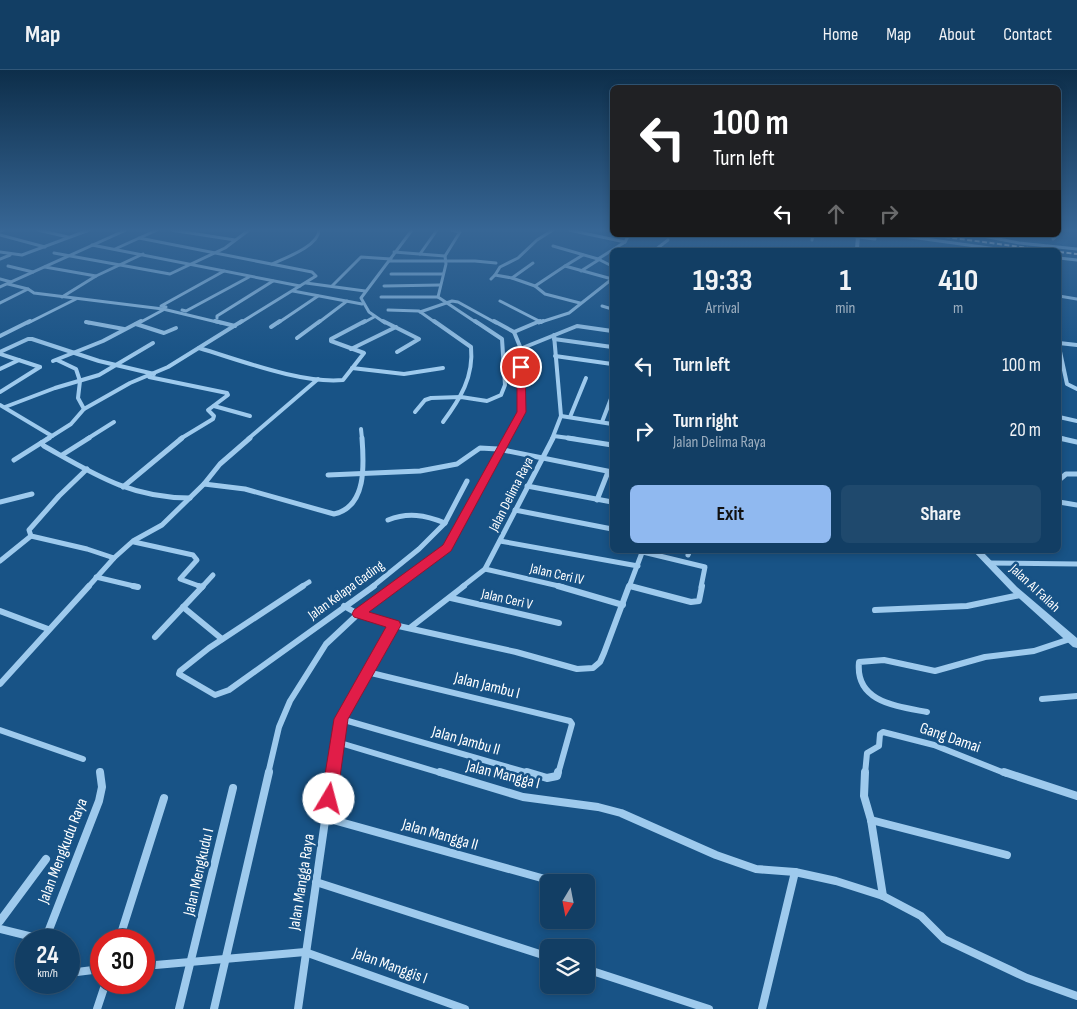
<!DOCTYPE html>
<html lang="en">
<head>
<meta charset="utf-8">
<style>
	body { margin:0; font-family:"Sofia Sans Condensed",sans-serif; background:#1f496d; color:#f1f3f6; height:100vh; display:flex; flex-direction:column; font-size:19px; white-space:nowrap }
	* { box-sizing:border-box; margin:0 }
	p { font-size:16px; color:#9caebf }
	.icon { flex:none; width:28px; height:28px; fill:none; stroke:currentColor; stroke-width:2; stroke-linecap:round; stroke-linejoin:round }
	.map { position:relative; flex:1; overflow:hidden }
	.side { position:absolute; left:610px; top:178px; width:451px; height:305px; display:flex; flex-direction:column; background:#123e64; border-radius:8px; box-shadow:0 2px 8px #0003,0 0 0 1px #315778 }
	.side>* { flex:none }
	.guide { position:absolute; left:610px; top:15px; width:451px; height:152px; border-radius:8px; box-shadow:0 2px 8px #0003,0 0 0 1px #315778; background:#202124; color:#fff; overflow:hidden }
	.needle { width:32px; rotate:190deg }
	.fabs { position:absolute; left:540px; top:804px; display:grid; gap:10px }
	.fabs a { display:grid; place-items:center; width:55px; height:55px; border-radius:8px; background:#123e64; box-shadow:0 2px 8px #0003,0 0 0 1px #315778; font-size:25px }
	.speed { position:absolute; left:15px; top:859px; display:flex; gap:10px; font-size:25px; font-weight:700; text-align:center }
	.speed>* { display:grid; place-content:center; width:65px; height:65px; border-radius:50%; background:#123e64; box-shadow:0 2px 8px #0003,0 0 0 1px #315778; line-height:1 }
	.speed small { font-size:12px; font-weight:400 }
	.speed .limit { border:8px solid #d22; background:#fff; color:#111 }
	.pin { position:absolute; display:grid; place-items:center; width:42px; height:42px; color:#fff; margin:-21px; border:2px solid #fff; border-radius:50%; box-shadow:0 1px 5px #0007 }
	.me { position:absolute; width:55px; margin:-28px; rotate:8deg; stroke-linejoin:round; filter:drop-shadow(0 0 4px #0008) }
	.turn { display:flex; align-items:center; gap:18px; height:105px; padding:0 20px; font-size:22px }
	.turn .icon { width:65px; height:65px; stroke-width:2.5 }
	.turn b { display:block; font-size:35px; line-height:42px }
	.lanes { display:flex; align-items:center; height:48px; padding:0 20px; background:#0003; justify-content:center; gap:25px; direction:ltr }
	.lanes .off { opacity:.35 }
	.eta { display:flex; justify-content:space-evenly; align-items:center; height:85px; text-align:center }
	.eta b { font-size:30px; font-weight:700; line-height:35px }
	.action { display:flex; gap:10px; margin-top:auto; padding:10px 20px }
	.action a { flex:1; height:58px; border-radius:8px; background:#90b9f0; color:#111; font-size:20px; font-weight:700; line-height:58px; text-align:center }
	.action a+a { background:#1f496d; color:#f1f3f6 }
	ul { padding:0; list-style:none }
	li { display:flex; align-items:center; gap:15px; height:65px; padding:0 20px }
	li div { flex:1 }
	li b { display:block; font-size:19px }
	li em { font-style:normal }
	header { display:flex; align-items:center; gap:30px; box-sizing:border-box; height:70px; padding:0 25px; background:#123e64; border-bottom:1px solid #315778 }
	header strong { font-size:24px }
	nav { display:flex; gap:28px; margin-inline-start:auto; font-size:18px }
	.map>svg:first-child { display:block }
</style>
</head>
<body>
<header>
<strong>Map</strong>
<nav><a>Home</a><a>Map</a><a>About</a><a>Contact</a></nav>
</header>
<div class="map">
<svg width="1077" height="939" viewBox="0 0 1077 939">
	<rect width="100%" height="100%" fill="#185386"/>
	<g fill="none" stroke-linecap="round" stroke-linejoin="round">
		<g stroke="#9ecaed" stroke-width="3">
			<path d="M38 160 68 167"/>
			<path d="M171 160 235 170"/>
			<path d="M451 160 460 162 445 186 446 194 438 227 477 253"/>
			<path d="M569 160 625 172"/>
			<path d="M0 161 3 160"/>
			<path d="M0 165 45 177"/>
			<path d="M842 165 875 169"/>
			<path d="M896 165 1004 180"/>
			<path d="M978 165 1019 173 1077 179"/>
			<path d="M139 168 312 202 316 206 240 253"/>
			<path d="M1053 169 1058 165"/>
			<path d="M812 170 813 165"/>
			<path d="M92 175 300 216"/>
			<path d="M553 176 598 189 612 196"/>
			<path d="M115 179 157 160"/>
			<path d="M655 180 668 170"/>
			<path d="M0 182 22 185 89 160"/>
			<path d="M394 182 445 186"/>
			<path d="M54 183 170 204 225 178 249 160"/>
			<path d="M420 184 437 160"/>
			<path d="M1059 188 1077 190"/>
			<path d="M0 189 10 185"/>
			<path d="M598 189 625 172 629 165"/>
			<path d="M389 191H475L496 193"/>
			<path d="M272 194C285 188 319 176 319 160"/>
			<path d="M8 196 33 202"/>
			<path d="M565 196 583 185"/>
			<path d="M45 197 96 206"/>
			<path d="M581 201 600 189"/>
			<path d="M391 204H443"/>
			<path d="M495 205 500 197 518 188 537 170 553 160"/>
			<path d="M512 208 533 193"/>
			<path d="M0 209 11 212"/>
			<path d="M491 209 495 205 512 208 535 216 545 224 580 233"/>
			<path d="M306 213 365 221"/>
			<path d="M8 214 28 219 34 223 163 239 221 253"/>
			<path d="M332 216 361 187 391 189"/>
			<path d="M384 216 440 215"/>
			<path d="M535 216 565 196 612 209"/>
			<path d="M0 217 126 160"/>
			<path d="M293 221 362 234"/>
			<path d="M1059 226 1077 229"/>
			<path d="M62 227 96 206 143 184"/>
			<path d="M381 227H438"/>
			<path d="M500 231 541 252 539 253"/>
			<path d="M0 233 28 219"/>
			<path d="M602 236 612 239"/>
			<path d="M166 237 161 236 224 201"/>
			<path d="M182 240 186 241 249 207"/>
			<path d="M388 240 419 241 436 253"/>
			<path d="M420 242 452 231 458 232 496 253"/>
			<path d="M217 248V246L273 211"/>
			<path d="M86 252 89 253"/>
			<path d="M541 252 569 243 612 209"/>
			<path d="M28 253 76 229"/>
			<path d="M139 253 163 240"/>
			<path d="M278 253 318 226"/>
			<path d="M318 253 347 231"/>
			<path d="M363 253 374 247"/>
			<path d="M385 253 369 242 361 228 412 160"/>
		</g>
		<g stroke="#9ecaed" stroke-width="4">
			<path d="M215 251 235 256"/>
			<path d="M383 251 419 269 397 282"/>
			<path d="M434 251 471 277C474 307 460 329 443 352"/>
			<path d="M494 251 514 262 521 279 522 342 507 369"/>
			<path d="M86 252 124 259"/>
			<path d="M541 252 543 251"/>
			<path d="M136 254 164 263 176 258"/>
			<path d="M271 257 280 251"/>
			<path d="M514 262 540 251"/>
			<path d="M0 266 30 251"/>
			<path d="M297 268 320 251"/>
			<path d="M554 269 612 277"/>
			<path d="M1059 273 1077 275"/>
			<path d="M1059 277 1067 314 1077 319"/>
			<path d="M199 278C240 290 301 314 343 310L364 283 331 271V269L365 251"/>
			<path d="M351 279 396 257"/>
			<path d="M0 282 28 269H32L99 291 154 304"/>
			<path d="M0 284 40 297"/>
			<path d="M505 285 577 256 612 261"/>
			<path d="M555 286 612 294"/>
			<path d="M57 290 76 299 80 311 78 328 84 339"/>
			<path d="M53 291 103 271 141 251"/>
			<path d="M352 298 404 304 443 298"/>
			<path d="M0 299 19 290"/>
			<path d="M149 307 227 323 228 325 208 340 214 346 213 349 180 369"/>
			<path d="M0 322 40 297"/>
			<path d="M0 335 52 366 47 369"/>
			<path d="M214 336 250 346"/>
			<path d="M5 337 55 318 99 305 153 273"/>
			<path d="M415 342 425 330 431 328 461 327 487 331 501 325 505 315 502 269 475 251"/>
			<path d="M561 346 612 354"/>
			<path d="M570 347 586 308"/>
			<path d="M1059 347 1077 351"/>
			<path d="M602 352 612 326"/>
			<path d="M361 359 362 369"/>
			<path d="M52 366 71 354 84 339 130 313 168 297 242 251"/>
			<path d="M554 366 576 369"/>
			<path d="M1059 368 1065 369"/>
			<path d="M87 369 114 352"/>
			<path d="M248 369 318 309"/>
			<path d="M552 369 561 346 554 265"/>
		</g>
		<g stroke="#9ecaed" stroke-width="5">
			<path d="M49 368 41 373 44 376C94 404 130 428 190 428"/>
			<path d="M568 368 612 375"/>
			<path d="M1059 368 1077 372"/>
			<path d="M62 385 89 368"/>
			<path d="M14 390 41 373"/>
			<path d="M87 399 59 426 29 460 31 466 87 479 114 488"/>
			<path d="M328 405 420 401 457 394 480 378 498 379 612 402"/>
			<path d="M1059 410 1066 404H1077"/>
			<path d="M204 414 245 419 334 444C367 437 364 394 362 368"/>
			<path d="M527 416 612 432"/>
			<path d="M123 417 182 368"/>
			<path d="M597 430 608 402"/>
			<path d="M0 432 32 424"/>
			<path d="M1059 432 1077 435"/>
			<path d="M515 440 612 459"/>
			<path d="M388 450C408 442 425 445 445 453"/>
			<path d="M500 471 638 496"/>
			<path d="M134 472 193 485 197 490 180 509 202 517"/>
			<path d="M643 482 705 497 701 517"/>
			<path d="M688 485 690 480"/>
			<path d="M0 491 31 466"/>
			<path d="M988 493 1077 494"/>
			<path d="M485 499 563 517"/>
			<path d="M96 507 138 517"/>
			<path d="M630 516 634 517"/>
			<path d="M88 517 114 488 133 471 162 455 204 414 220 394 250 368"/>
			<path d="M202 517 213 505"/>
			<path d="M301 517 309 512"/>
			<path d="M372 517 419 479 445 453 467 411"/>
			<path d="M394 517 447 478 508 368"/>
			<path d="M462 517 485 499 553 368"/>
			<path d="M629 517 643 480"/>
		</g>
		<g stroke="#9ecaed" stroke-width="6">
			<path d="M133 516 138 517"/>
			<path d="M199 516 202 517"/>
			<path d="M303 516 209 578 180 601 179 604 215 625 229 620 374 516"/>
			<path d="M558 516 623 535"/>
			<path d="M630 516 691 532 699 531 702 516"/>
			<path d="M451 528 559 553"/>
			<path d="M344 536 358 544 394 555 516 582 577 599 593 598 600 592 604 583 629 516"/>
			<path d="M183 537 222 569"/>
			<path d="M875 540 967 536 1020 525"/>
			<path d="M0 541 48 559"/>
			<path d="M411 557 464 516"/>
			<path d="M155 567 203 516"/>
			<path d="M367 602 570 651 572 654 558 704"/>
			<path d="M0 614 89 516"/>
			<path d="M1042 629 1077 626"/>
			<path d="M927 642C896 636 855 632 859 592L884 590 935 601 985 587 1034 581 1070 569"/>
			<path d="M341 649 532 704"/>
			<path d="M0 660 83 689"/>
			<path d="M337 672 444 704"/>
			<path d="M268 704 279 657 290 631 326 574 358 544 396 516"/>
			<path d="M332 704 341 649 394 555"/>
			<path d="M865 704 867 683 879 676 880 664 883 662 934 675 1007 704"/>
		</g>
		<g stroke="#9ecaed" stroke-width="8">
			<path d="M440 702 523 727 598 737 621 743 716 785 756 799 795 802 836 811 883 826 921 846 944 869 1027 908 1077 926"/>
			<path d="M527 702 547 708 557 706 558 702"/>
			<path d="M865 702 864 726 871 750 883 826"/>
			<path d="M1004 702 1077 726"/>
			<path d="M326 748 545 809"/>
			<path d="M871 750 1007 785"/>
			<path d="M316 812 549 887"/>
			<path d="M0 851 46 789"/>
			<path d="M0 859 45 870"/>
			<path d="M45 870 99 731 102 717 100 702"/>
			<path d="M119 870 164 728"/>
			<path d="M144 896 305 882 465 939"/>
			<path d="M586 899 709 939"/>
			<path d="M69 903 101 899"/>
			<path d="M97 939 106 912"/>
			<path d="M179 939 233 718"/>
			<path d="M214 939 269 702"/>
			<path d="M298 939 332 702"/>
			<path d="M762 939 795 802"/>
		</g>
		<g fill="#9ecaed" fill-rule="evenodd">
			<path d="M856 165H860L859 180H855Z"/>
			<path d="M972 480H981L1017 517 1077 568V578L1073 577 1011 521Z"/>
		</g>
		<g stroke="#fff" stroke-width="2" stroke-dasharray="5 2.5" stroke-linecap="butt">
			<path d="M930 165 1044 180"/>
			<path d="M1059 182 1077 184"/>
		</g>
	</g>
	<linearGradient id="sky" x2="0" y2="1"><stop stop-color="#0d2e4a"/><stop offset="0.55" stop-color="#376695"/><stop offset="1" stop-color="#376695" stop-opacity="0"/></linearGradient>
	<rect width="1077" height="291" fill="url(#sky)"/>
	<path fill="#e11d48" stroke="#92132f" d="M521 294 525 297 526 342 451 481 369 542 399 551 401 555 348 649 337 729 334 734 329 736 323 734 321 729 334 649 386 557 354 547 352 544 354 540 443 475 517 342V297Z"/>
	<g text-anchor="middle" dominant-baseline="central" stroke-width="5" stroke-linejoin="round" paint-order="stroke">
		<g font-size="14" fill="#fff" stroke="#185386">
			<text transform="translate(511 424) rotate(-63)">Jalan Delima Raya</text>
			<text transform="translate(557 504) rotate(13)">Jalan Ceri IV</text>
			<text transform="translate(1035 518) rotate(43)">Jalan Al Fallah</text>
			<text transform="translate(346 520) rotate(-36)">Jalan Kelapa Gading</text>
			<text transform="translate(507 529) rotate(13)">Jalan Ceri V</text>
		</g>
		<g font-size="16" fill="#fff" stroke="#185386">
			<text transform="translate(487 616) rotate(14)">Jalan Jambu I</text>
			<text transform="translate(950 668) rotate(19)">Gang Damai</text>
			<text transform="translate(466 671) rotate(16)">Jalan Jambu II</text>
			<text transform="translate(503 705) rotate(14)">Jalan Mangga I</text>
			<text transform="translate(440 765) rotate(16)">Jalan Mangga II</text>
			<text transform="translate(63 781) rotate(-69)">Jalan Mengkudu Raya</text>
			<text transform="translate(199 802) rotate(-77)">Jalan Mengkudu I</text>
			<text transform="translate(302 812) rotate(-81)">Jalan Mangga Raya</text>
			<text transform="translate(390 896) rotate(20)">Jalan Manggis I</text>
		</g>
	</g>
</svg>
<div class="fabs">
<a><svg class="needle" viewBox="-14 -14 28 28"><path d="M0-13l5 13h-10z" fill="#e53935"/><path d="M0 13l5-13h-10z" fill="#9caebf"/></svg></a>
<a><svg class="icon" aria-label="layers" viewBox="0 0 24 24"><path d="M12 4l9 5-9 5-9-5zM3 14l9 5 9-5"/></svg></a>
</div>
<div class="speed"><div>24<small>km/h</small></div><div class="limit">30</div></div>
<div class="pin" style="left:521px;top:297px;background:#d93025"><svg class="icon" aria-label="arrive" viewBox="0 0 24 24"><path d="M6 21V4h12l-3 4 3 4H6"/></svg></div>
<svg class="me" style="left:329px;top:729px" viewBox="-20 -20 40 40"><circle r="19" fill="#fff"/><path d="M0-13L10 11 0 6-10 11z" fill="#e11d48"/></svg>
<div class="guide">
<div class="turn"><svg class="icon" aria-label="left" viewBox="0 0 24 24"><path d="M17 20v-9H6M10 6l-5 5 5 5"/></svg><div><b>100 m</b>Turn left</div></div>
<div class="lanes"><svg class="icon" aria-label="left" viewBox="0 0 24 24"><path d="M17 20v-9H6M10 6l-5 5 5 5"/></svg><svg class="icon off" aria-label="ahead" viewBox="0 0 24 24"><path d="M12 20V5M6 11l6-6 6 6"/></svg><svg class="icon off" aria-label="right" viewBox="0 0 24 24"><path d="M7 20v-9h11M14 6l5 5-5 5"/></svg></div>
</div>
<section class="side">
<div class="eta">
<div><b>19:33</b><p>Arrival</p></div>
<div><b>1</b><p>min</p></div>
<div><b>410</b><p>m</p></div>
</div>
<ul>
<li><svg class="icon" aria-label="left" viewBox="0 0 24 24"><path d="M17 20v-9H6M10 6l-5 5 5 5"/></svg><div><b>Turn left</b></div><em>100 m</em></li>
<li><svg class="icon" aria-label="right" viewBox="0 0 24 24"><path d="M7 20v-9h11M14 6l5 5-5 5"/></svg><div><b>Turn right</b><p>Jalan Delima Raya</p></div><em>20 m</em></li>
</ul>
<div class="action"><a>Exit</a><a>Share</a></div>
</section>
</div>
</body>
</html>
